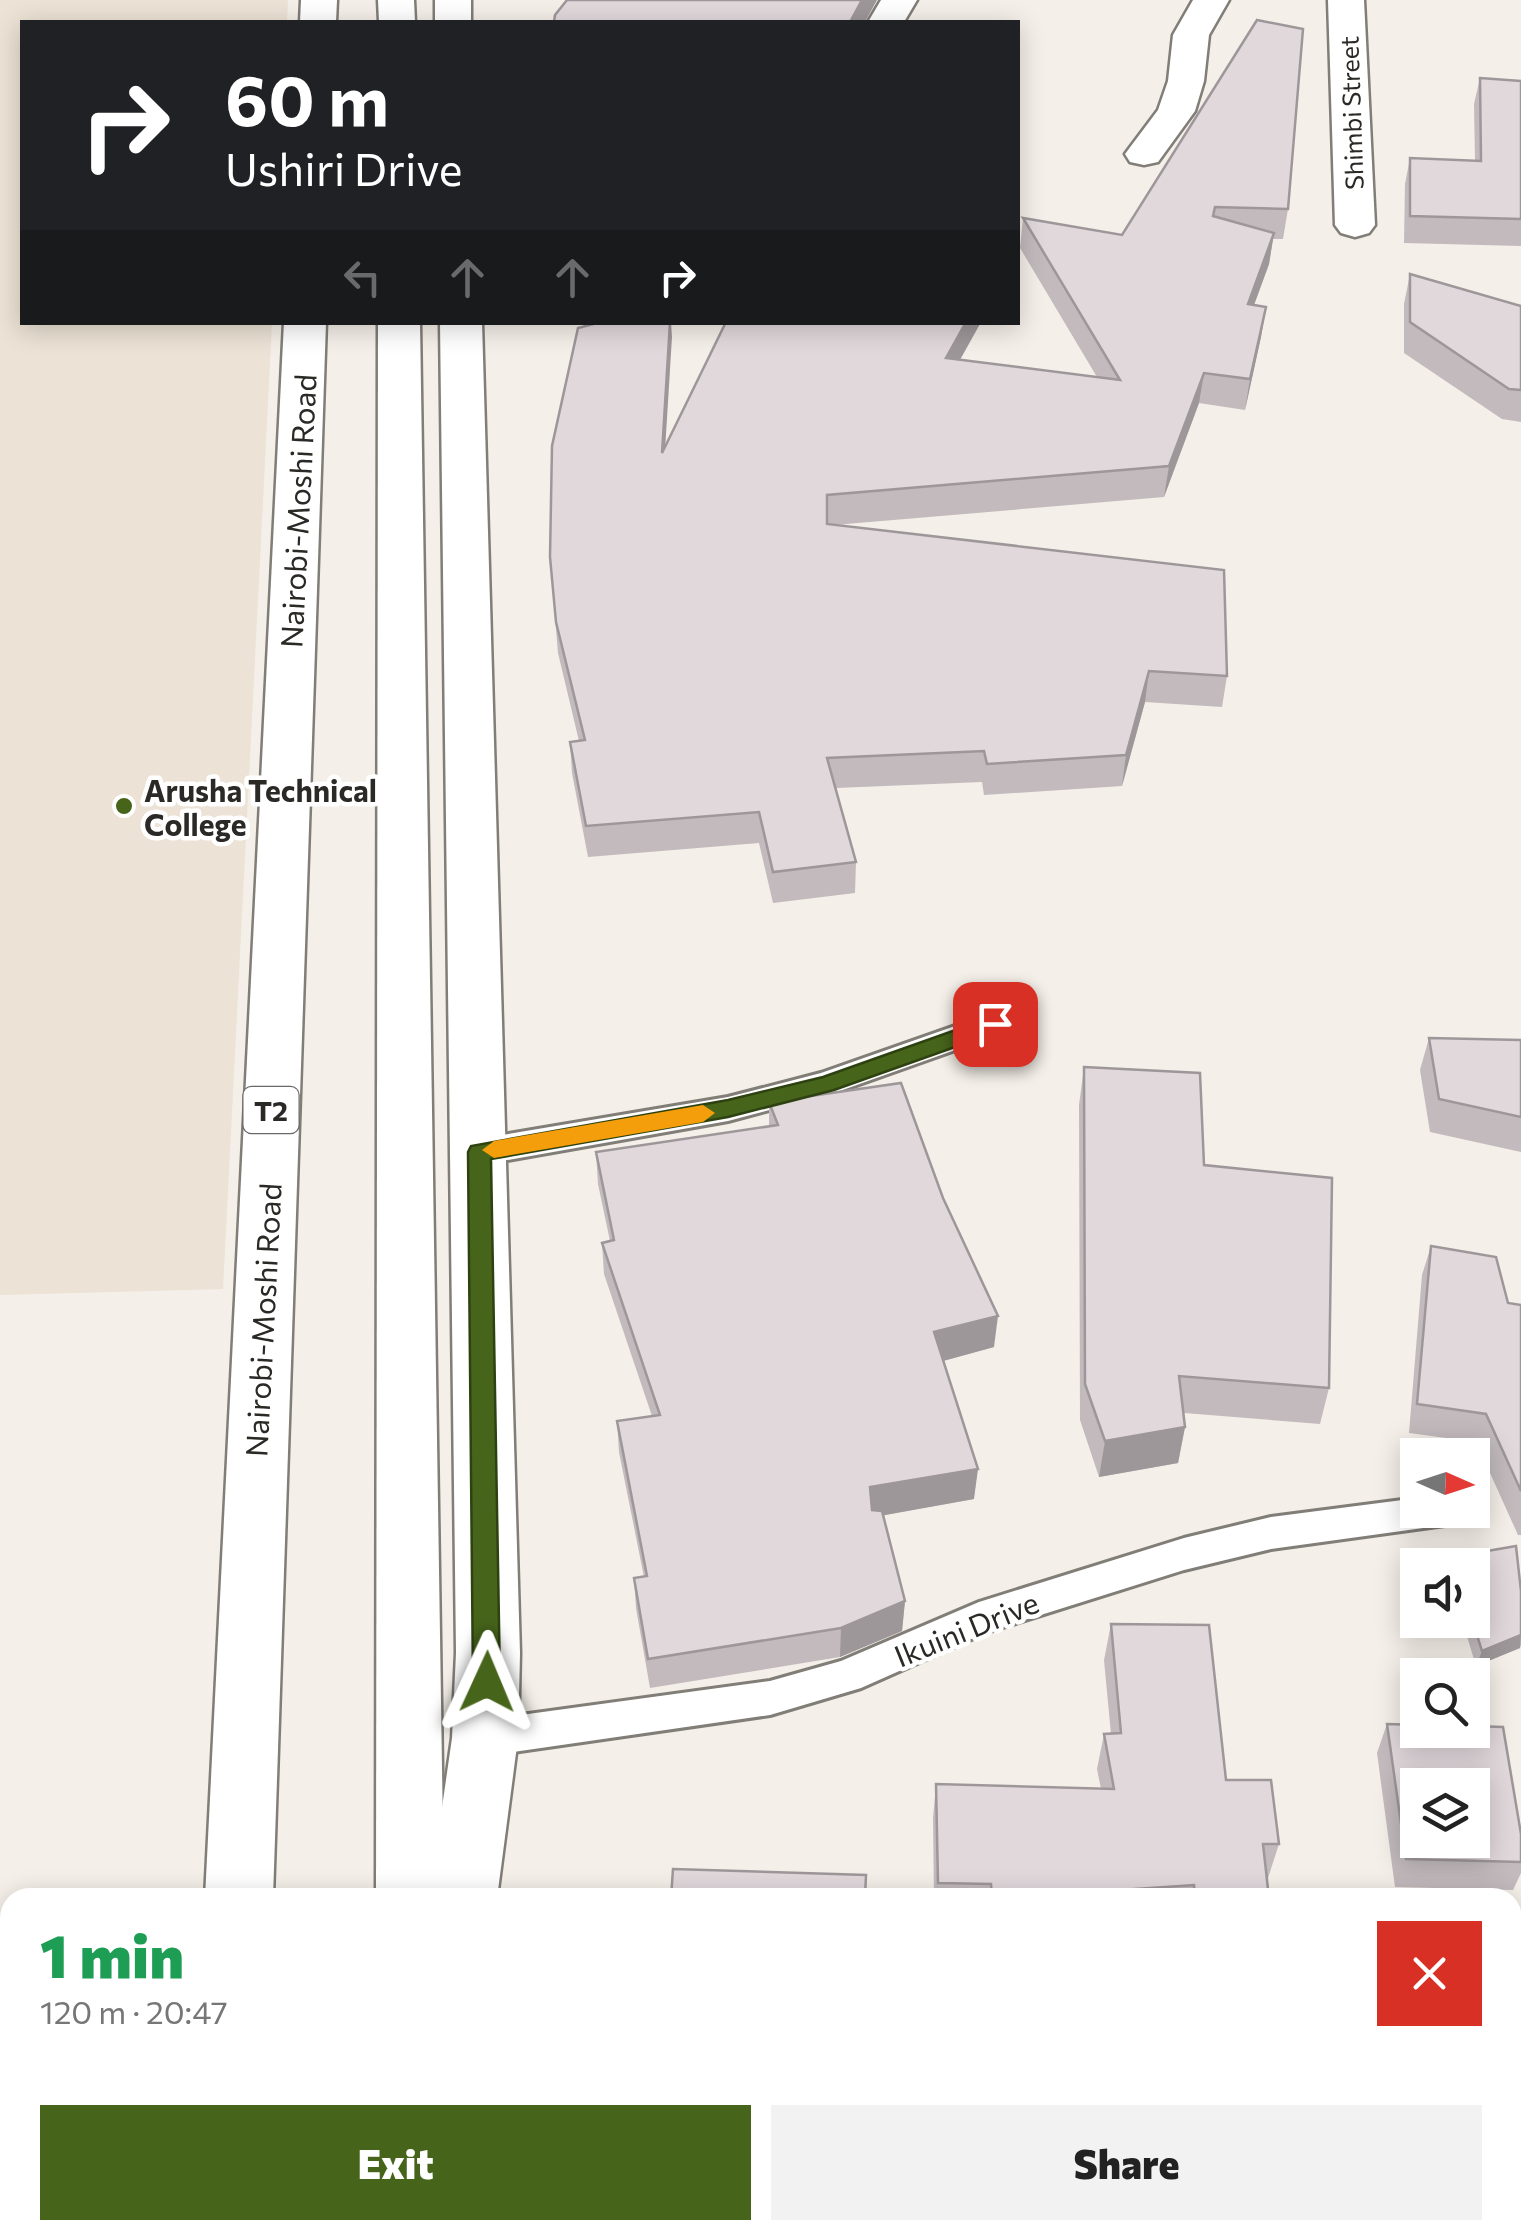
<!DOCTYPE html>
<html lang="en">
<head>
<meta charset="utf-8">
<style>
	body { margin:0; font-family:Commissioner,sans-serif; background:#f2f2f2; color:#222; height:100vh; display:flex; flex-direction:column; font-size:38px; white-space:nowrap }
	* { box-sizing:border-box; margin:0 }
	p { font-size:32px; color:#767676 }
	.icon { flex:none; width:55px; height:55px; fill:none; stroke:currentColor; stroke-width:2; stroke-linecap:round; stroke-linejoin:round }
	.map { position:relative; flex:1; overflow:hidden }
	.panel { position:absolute; left:0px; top:1888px; width:1522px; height:352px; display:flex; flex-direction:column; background:#fff; border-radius:30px 30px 0 0; box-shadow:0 5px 25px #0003 }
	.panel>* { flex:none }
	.hud { position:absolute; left:20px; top:20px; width:1000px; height:305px; border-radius:0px; box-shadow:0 5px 25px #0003; background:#202124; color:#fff; overflow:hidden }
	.needle { width:65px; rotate:93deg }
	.fabs { position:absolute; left:1400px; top:1438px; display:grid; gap:20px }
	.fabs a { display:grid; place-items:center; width:90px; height:90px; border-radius:0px; background:#fff; box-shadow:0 5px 25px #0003; font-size:50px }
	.pin { position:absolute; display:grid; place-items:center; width:85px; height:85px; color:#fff; margin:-42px; border-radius:20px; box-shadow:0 5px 15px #0006 }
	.me { position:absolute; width:110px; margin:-55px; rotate:1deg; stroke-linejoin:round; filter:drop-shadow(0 0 8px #0008) }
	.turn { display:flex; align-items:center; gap:35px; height:210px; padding:0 40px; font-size:45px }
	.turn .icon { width:130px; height:130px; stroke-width:2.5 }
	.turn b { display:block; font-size:70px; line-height:85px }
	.lanes { display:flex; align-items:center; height:95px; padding:0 40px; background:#0003; justify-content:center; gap:50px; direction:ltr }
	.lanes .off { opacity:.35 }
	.round { display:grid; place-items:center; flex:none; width:105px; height:105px; border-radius:0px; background:#f2f2f2 }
	.overview { display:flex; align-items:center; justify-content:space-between; height:170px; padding:0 40px }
	h1 { font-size:60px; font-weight:800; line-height:75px; color:#1e9e55 }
	.button { display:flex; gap:20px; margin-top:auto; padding:20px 40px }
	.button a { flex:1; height:115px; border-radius:0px; background:#47651a; color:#fff; font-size:40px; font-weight:800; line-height:115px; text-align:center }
	.button a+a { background:#f2f2f2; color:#222 }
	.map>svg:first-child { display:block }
</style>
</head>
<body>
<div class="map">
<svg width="1521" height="2238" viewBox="0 0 1521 2238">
	<rect width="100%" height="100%" fill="#f4efe8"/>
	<path fill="#ece2d5" d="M0 0H288L287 22H22V322L272 323 223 1289 0 1295Z"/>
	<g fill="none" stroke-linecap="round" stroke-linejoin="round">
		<defs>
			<g id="service">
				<path d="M995 1012 1006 1016 1011 1024 1006 1032 837 1092 728 1121 479 1165 467 1161 463 1152 467 1143 479 1139 728 1097 821 1073Z"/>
				<path d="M1418 1498V1510H1463L1458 1521 1445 1525 1271 1549 1184 1570 987 1632 861 1688 770 1715 485 1756 471 1750 466 1738 471 1726 485 1720 770 1681 841 1661 979 1602 1184 1538 1271 1517Z"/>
			</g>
			<g id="minor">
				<rect x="435" y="0" width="36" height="22"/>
				<path d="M881 0H917L904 22H868Z"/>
				<path d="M1193 0H1229L1209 35 1204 81 1195 111 1158 162 1144 165 1130 162 1125 154 1158 110 1168 81 1173 35Z"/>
				<path d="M1328 0H1364L1375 225 1369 233 1355 237 1341 233 1335 225Z"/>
				<path d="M440 322H482L520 1653 518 1738 497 1898H429L452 1738 456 1653Z"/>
			</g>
			<g id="trunk">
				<path d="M301 0H337L336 22H300Z"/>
				<path d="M378 0H414L415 22H379Z"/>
				<path d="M284 322H326L273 1898H205Z"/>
				<path d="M378 322H420L444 1898H376Z"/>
				<rect x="192" y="2230" width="74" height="8"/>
				<rect x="373" y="2230" width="74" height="8"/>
			</g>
		</defs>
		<use href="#service" stroke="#817d77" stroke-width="6"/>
		<use href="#minor" stroke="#817d77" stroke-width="5"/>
		<use href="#trunk" stroke="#817d77" stroke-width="5"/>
		<use href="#service" fill="#fff" fill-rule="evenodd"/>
		<use href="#minor" fill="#fff" fill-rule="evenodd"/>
		<use href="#trunk" fill="#fff" fill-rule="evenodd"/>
	</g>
	<g fill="#c2babd">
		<path d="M1257 20 1288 209 1283 239H1273L1269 264 1254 305 1266 307 1261 337 1245 410 1199 403 1164 497 834 525 1227 676 1222 707 1145 702 1122 786 984 795 982 782 836 788 856 862 855 893 773 903 759 843 588 857 572 773 570 742 579 741 558 653 550 557 601 322H671L665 446 726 322H981L960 360 1097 377 1020 248 1023 218 1122 235Z"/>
		<path d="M1480 78 1521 81V246L1404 243 1405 184 1410 158 1475 161 1474 104Z"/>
		<path d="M1410 274 1521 306V422L1502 419 1404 353V304Z"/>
		<path d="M1429 1038 1521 1040V1152L1430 1132 1420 1070Z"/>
		<path d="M1084 1067 1204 1165 1329 1388 1320 1424 1184 1413 1185 1427 1178 1463 1099 1477 1080 1420 1079 1105Z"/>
		<path d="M769 1102 994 1347 943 1361 974 1499 883 1515 905 1601 902 1631 840 1657 650 1688 636 1608 634 1578 644 1577 619 1452 617 1421 652 1416 604 1274 602 1243 610 1241 598 1184 596 1152 769 1126Z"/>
		<path d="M1431 1246 1508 1303 1521 1305V1535H1518L1476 1442 1409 1433 1422 1275Z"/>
		<path d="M1516 1546 1521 1591V1645L1520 1648 1476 1666 1462 1620H1472V1565H1450L1453 1557Z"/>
		<path d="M1111 1624 1226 1780 1279 1844 1268 1878H1267L1269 1898H934L933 1818 936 1784 1101 1789 1097 1769 1104 1734H1111L1104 1660Z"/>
		<path d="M1387 1724 1521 1834V1873L1513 1890 1395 1887 1377 1753Z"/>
		<path d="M1127 2230H1238L1236 2237 1229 2238H1128Z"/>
	</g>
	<g fill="#9e979a">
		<path d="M862 0H877L865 22H850Z"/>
		<path d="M1274 233 1269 264 1243 335 1248 304Z"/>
		<path d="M1266 307 1261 337 1245 410 1250 379Z"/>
		<path d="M670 322H671L672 337 663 483 662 453Z"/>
		<path d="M966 322H981L944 388 946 358Z"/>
		<path d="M1204 373 1199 403 1164 497 1169 466Z"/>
		<path d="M1149 671 1145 702 1122 786 1126 755Z"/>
		<path d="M998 1316 994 1347 932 1364 934 1332Z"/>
		<path d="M1185 1427 1178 1463 1099 1477 1105 1441Z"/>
		<path d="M978 1469 974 1499 869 1518 870 1487Z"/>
		<path d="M905 1601 902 1631 840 1657 841 1628Z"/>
		<path d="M1521 1635 1520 1648 1476 1666 1482 1651Z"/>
	</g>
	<g fill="#e1d8dc" stroke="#9e979a" stroke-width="2.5" fill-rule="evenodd">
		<path d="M567 0H862L850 22H554L555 15Z"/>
		<path d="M1257 20 1303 29 1288 209 1215 207 1213 216 1274 233 1248 304 1266 307 1250 379 1204 373 1169 466 827 495V524L1224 570 1227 676 1149 671 1126 755 987 764 984 751 827 758 856 862 773 872 759 812 586 826 570 742 585 740 556 622 550 557 552 446 578 328 601 322H670L662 453 726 322H966L946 358 1120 380 1023 218 1122 235Z"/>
		<path d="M1480 78 1521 81V219L1410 216V158L1481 161Z"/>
		<path d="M1410 274 1521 306V390L1509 389 1410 322Z"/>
		<path d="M1429 1038 1521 1040V1117L1439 1099Z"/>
		<path d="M1084 1067 1200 1073 1204 1165 1332 1178 1329 1388 1179 1376 1185 1427 1105 1441 1085 1384Z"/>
		<path d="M901 1083 943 1198 998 1316 934 1332 978 1469 870 1487 872 1510 882 1511 905 1601 841 1628 648 1659 634 1578 647 1576 617 1421 660 1415 602 1243 614 1240 596 1152 778 1125 769 1102Z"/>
		<path d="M1431 1246 1496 1257 1508 1303 1521 1305V1491L1486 1414 1417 1404Z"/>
		<path d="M1516 1546 1521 1591V1635L1482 1651 1472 1619V1565H1456L1453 1557Z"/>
		<path d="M1111 1624 1209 1625 1226 1780H1271L1279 1844H1263L1269 1898H1195L1194 1885 1047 1895 1048 1898H992L991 1884 938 1883 936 1784 1114 1789 1104 1734 1121 1733Z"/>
		<path d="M1387 1724 1418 1725V1730H1472V1726L1503 1727 1521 1834V1862L1406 1859ZM1418 1785H1472V1840H1418Z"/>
		<path d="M673 1869 866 1875 865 1898H671Z"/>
		<path d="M786 2230H1064L1065 2238H785Z"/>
	</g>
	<path fill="#47651a" stroke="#2e4211" stroke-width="2.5" d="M995 1016 1003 1019 1006 1024 1003 1030 834 1090 728 1117 491 1159 500 1682 496 1690 487 1693 477 1690 473 1682 468 1152 471 1146 728 1100 823 1077Z"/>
	<path fill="#f59e0b" d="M703 1105 715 1113 703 1122 494 1158 482 1150 494 1141Z"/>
	<circle fill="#47651a" stroke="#fff" stroke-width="4" cx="124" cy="806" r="10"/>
	<g text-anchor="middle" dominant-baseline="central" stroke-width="9" stroke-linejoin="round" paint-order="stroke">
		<g font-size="25" fill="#2b2926" stroke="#fff">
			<text transform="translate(1351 113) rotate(-92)">Shimbi Street</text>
		</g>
		<rect fill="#fff" stroke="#6b6967" stroke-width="2.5" x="243.5" y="1087" width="55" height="46" rx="8"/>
		<g font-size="28" font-weight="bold" fill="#2b2926">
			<text x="271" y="1110">T2</text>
		</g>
		<g font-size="30" fill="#2b2926" stroke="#fff">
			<text transform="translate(297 511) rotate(-87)">Nairobi-Moshi Road</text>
			<text transform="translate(262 1320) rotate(-87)">Nairobi-Moshi Road</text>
			<text transform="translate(966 1628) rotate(-22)">Ikuini Drive</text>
		</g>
		<g font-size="30" font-weight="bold" fill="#2b2926" stroke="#fff" text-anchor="start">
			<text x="144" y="789">Arusha Technical<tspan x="144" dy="34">College</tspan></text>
		</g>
	</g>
</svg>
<div class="fabs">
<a><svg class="needle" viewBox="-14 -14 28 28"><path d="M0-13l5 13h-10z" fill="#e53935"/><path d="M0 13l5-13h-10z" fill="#767676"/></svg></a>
<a><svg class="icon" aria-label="sound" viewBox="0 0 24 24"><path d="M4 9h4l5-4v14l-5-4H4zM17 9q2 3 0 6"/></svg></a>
<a><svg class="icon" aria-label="search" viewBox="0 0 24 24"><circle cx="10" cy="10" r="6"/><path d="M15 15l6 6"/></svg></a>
<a><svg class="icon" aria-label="layers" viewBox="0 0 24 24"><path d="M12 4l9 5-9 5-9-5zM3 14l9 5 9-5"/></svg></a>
</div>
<div class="pin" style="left:995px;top:1024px;background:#d93025"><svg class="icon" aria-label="arrive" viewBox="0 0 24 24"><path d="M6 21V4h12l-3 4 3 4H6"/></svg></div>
<svg class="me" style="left:487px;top:1682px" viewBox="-20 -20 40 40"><path d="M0-17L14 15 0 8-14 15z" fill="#47651a" stroke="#fff" stroke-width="4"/></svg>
<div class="hud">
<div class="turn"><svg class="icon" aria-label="right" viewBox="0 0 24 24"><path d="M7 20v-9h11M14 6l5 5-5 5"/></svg><div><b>60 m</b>Ushiri Drive</div></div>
<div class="lanes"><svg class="icon off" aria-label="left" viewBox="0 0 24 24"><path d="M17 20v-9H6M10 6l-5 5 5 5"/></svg><svg class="icon off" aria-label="ahead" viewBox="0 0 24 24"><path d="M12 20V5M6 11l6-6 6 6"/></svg><svg class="icon off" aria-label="ahead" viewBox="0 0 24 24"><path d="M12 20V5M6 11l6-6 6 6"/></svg><svg class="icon" aria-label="right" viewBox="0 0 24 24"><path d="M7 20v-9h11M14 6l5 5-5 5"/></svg></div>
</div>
<section class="panel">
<div class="overview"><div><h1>1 min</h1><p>120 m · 20:47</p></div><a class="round" style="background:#d93025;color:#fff"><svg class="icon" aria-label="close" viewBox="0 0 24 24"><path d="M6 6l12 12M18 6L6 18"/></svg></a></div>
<div class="button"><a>Exit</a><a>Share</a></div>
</section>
</div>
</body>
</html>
